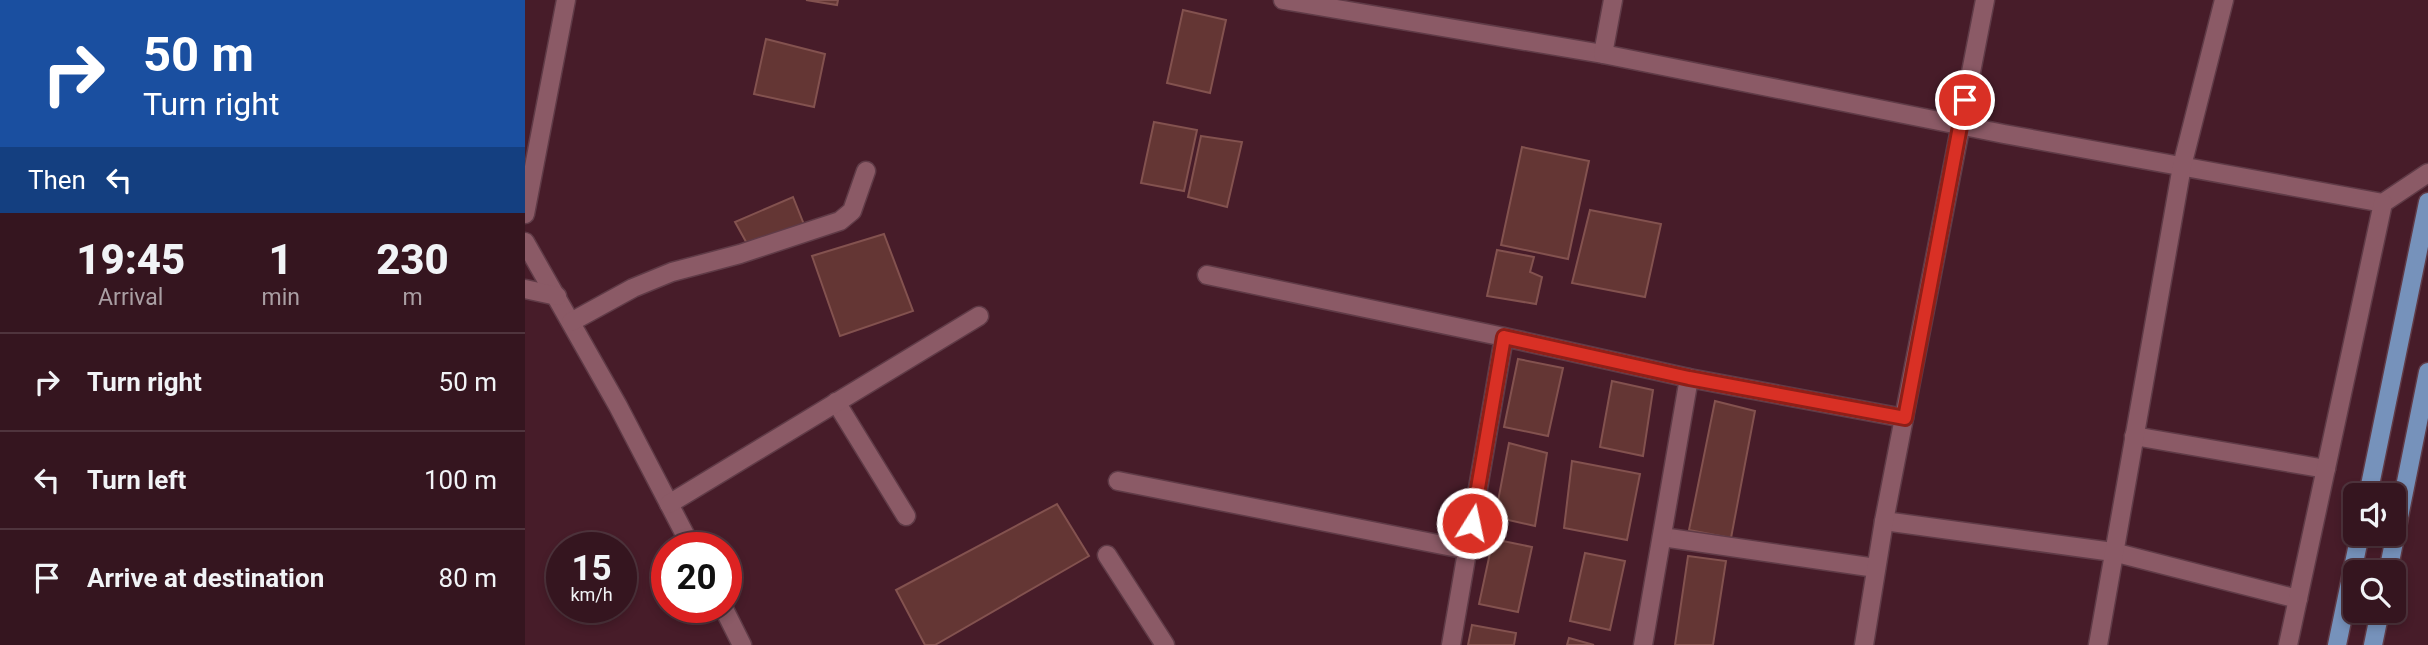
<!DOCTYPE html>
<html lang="en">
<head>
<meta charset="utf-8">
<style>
	body { margin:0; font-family:Roboto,sans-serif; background:#40222c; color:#f1f3f6; height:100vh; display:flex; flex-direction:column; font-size:26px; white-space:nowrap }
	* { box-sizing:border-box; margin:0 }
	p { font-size:23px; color:#aa9fa4 }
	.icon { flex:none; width:38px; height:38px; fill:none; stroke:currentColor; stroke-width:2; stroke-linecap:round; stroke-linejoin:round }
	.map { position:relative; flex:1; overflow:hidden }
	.side { display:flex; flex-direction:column; background:#35151f; width:525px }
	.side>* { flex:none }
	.hud { background:#1a4fa0; color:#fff; overflow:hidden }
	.controls { position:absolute; left:1818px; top:483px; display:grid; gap:14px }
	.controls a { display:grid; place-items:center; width:63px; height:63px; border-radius:10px; background:#35151f; box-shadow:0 4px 10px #0003,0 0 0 2px #4f343d; font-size:35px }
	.speed { position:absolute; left:21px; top:532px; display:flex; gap:14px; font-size:35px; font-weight:700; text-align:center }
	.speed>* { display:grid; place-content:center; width:91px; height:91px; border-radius:50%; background:#35151f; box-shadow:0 4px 10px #0003,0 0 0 2px #4f343d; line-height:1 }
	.speed small { font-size:18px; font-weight:400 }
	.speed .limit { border:10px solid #d22; background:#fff; color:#111 }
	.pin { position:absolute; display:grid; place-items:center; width:60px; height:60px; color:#fff; margin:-30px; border:4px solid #fff; border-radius:50%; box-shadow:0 2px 7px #0007 }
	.me { position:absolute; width:77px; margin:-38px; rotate:10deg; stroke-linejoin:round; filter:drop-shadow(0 0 5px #0008) }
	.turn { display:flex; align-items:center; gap:24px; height:147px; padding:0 28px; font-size:32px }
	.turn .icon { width:91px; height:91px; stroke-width:2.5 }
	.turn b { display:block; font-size:49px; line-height:60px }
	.then { display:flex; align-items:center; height:66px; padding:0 28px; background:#0003; gap:14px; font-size:26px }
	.eta { display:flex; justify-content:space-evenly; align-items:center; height:119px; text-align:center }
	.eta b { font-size:42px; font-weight:800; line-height:49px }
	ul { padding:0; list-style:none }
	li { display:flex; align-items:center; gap:21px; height:98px; padding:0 28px; border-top:2px solid #4f343d }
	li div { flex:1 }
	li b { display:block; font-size:26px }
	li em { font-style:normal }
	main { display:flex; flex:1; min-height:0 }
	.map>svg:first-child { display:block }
</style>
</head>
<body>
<main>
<section class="side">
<div class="hud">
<div class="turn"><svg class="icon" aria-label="right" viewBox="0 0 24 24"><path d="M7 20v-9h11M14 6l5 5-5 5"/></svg><div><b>50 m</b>Turn right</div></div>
<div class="then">Then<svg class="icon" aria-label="left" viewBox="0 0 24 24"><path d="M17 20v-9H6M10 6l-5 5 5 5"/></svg></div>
</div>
<div class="eta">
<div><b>19:45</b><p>Arrival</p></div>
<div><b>1</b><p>min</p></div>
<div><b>230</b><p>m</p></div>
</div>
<ul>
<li><svg class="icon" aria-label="right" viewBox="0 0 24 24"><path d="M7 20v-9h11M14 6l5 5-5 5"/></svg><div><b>Turn right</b></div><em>50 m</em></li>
<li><svg class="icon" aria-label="left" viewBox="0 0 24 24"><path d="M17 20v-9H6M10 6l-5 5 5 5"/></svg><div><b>Turn left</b></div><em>100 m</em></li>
<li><svg class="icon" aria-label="arrive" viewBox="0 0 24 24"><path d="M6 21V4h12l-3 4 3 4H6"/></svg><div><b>Arrive at destination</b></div><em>80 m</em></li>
</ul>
</section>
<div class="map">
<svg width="1903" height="645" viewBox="0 0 1903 645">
	<rect width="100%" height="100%" fill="#471c29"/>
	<g fill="#643634" stroke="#83524f" stroke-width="2">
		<path d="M281 0H313L312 5Z"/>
		<path d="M658 10 701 20 685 93 642 83Z"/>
		<path d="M241 39 300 54 289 107 229 94Z"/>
		<path d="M629 122 672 130 659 191 616 183Z"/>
		<path d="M676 136 717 142 702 207 663 197Z"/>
		<path d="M997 147 1064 161 1043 259 976 245Z"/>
		<path d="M268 197 280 227 225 249 210 222Z"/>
		<path d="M1065 210 1136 224 1120 297 1047 283Z"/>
		<path d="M359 234 388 311 315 336 287 256Z"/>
		<path d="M972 250 1009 257 1005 272 1017 277 1011 304 962 296Z"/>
		<path d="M993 359 1038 368 1023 436 979 427Z"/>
		<path d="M1087 381 1128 390 1118 456 1075 447Z"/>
		<path d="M1190 401 1230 411 1206 538 1164 530Z"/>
		<path d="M984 443 1022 453 1010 526 970 517Z"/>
		<path d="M1047 461 1115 474 1102 540 1039 528Z"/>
		<path d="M532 504 564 556 410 645H400L371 590Z"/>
		<path d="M968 539 1007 547 993 612 954 604Z"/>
		<path d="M1060 553 1100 561 1085 630 1045 621Z"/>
		<path d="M1163 556 1201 561 1188 645H1150Z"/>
		<path d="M947 625 991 633 989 645H943Z"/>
		<path d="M1044 638 1069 645H1042Z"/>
	</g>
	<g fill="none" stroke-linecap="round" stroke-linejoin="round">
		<defs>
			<g id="minor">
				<path d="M758 0 1078 54"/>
				<path d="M1088 0 1078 54 1479 134 1858 203 1903 173"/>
				<path d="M0 214 41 0"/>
				<path d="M0 242 93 406 167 548"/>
				<path d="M682 275 979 337"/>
				<path d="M0 289 32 296"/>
				<path d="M46 322 108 288 147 272 215 254 315 221 327 211 341 171"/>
				<path d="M311 402 381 516"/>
				<path d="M1609 436 1801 469"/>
				<path d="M593 481 943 550"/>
				<path d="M144 504 454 316"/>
				<path d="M1359 521 1588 552 1773 599"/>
				<path d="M1137 537 1351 568"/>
				<path d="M582 555 640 645"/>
				<path d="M198 607 217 645"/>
				<path d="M926 645 979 337 1164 378"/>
				<path d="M1118 645 1164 378 1379 418"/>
				<path d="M1339 645 1359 521 1460 0"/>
				<path d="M1573 645 1657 166 1699 0"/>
				<path d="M1763 645 1858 203"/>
			</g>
			<g id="major">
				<path d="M1843 495 1903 202"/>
				<path d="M1863 572 1903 372"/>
				<path d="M1812 645 1835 534"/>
				<path d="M1848 645 1855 611"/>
			</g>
		</defs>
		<use href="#minor" stroke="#603b47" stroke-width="21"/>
		<use href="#major" stroke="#603b47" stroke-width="21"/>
		<use href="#minor" stroke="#8b5a66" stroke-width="18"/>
		<use href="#major" stroke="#7692bb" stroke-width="18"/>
	</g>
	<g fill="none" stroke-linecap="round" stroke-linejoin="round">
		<defs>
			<path id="route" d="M947 523 979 337 1164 378 1380 418 1440 100"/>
		</defs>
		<use href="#route" stroke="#8d1f18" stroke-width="18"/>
		<use href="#route" stroke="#d93025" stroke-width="12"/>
	</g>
</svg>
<div class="controls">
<a><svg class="icon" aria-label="sound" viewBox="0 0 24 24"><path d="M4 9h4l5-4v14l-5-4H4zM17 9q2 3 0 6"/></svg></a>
<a><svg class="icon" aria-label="search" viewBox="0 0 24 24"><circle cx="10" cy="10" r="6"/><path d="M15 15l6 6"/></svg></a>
</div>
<div class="speed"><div>15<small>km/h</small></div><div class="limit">20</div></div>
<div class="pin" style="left:1440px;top:100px;background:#d93025"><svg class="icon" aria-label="arrive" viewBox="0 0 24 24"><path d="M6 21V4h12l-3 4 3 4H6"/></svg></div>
<svg class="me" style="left:947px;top:523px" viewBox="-20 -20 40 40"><circle r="17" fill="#d93025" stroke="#fff" stroke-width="3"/><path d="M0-11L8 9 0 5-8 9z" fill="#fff"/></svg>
</div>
</main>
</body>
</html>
